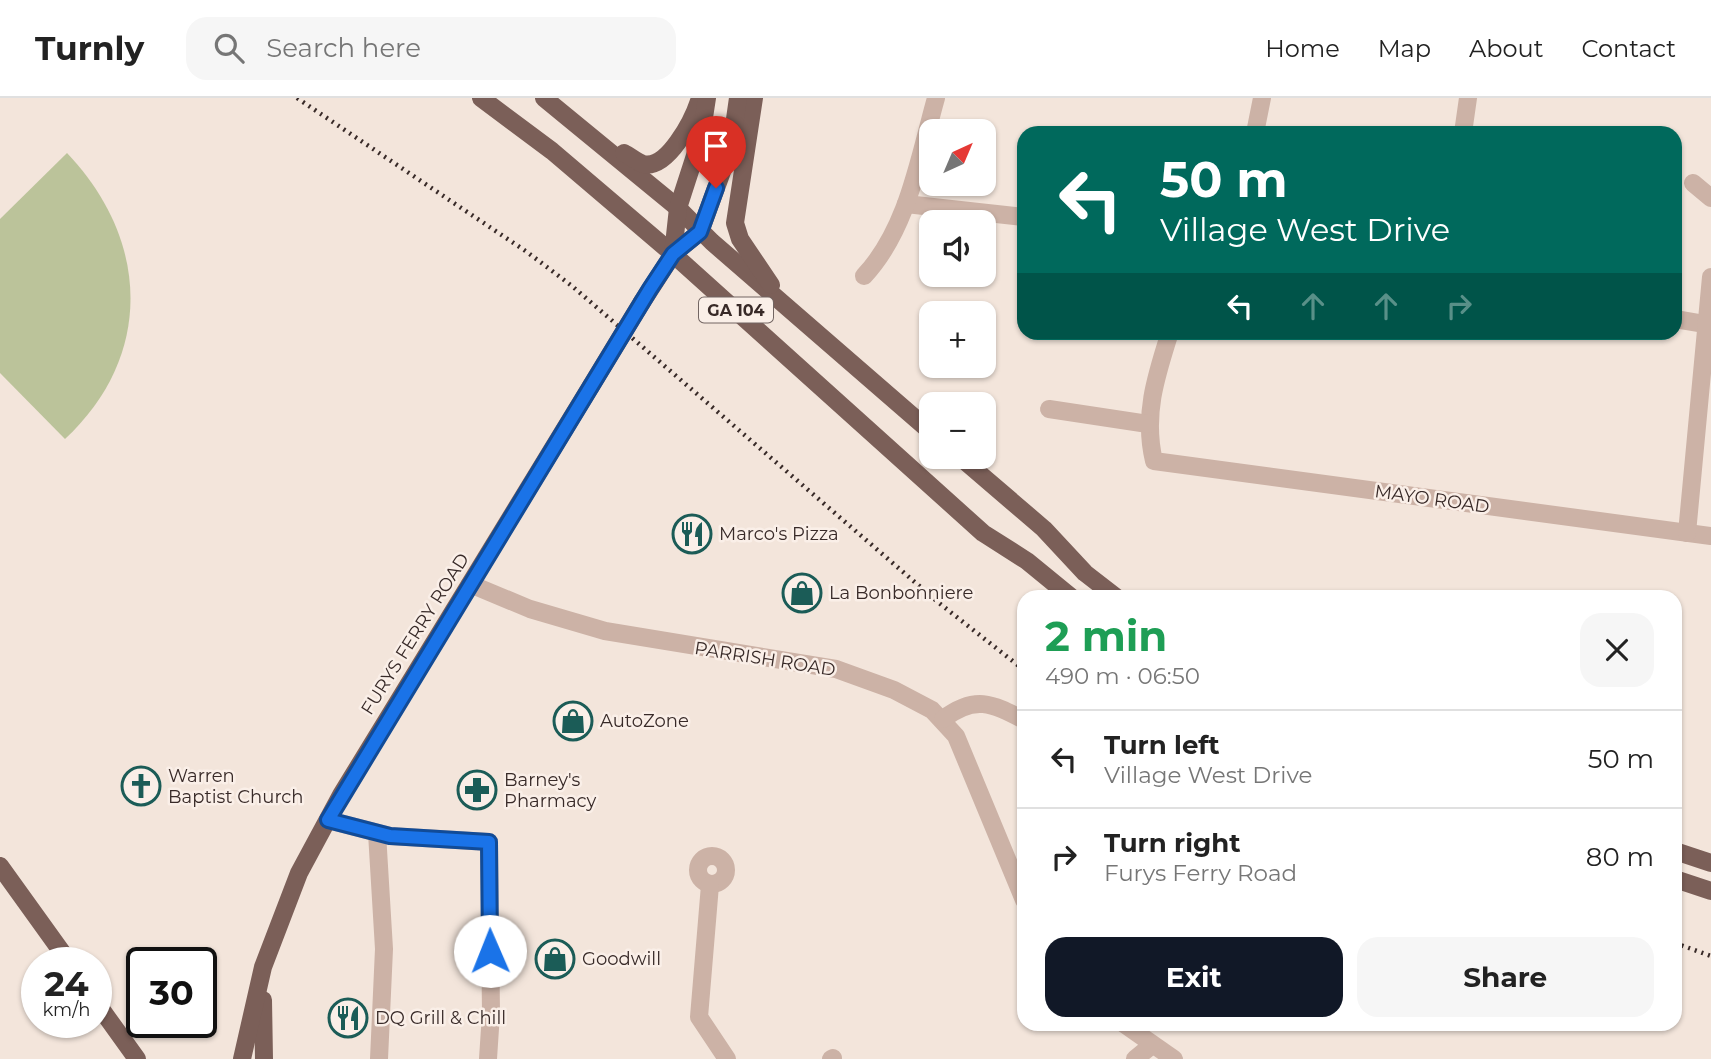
<!DOCTYPE html>
<html lang="en">
<head>
<meta charset="utf-8">
<style>
	body { margin:0; font-family:Montserrat,sans-serif; background:#f6f6f6; color:#222; height:100vh; display:flex; flex-direction:column; font-size:26px; white-space:nowrap }
	* { box-sizing:border-box; margin:0 }
	p { font-size:23px; color:#767676 }
	.icon { flex:none; width:38px; height:38px; fill:none; stroke:currentColor; stroke-width:2; stroke-linecap:round; stroke-linejoin:round }
	.map { position:relative; flex:1; overflow:hidden }
	.sheet { position:absolute; left:1017px; top:492px; width:665px; height:441px; display:flex; flex-direction:column; background:#fff; border-radius:21px; box-shadow:0 2px 5px #0004 }
	.sheet>* { flex:none }
	.banner { position:absolute; left:1017px; top:28px; width:665px; height:214px; border-radius:21px; box-shadow:0 2px 5px #0004; background:#00695c; color:#fff; overflow:hidden }
	.needle { width:46px; rotate:44deg }
	.controls { position:absolute; left:919px; top:21px; display:grid; gap:14px }
	.controls a { display:grid; place-items:center; width:77px; height:77px; border-radius:14px; background:#fff; box-shadow:0 2px 5px #0004; font-size:35px }
	.speed { position:absolute; left:21px; top:849px; display:flex; gap:14px; font-size:35px; font-weight:700; text-align:center }
	.speed>* { display:grid; place-content:center; width:91px; height:91px; border-radius:50%; background:#fff; box-shadow:0 2px 5px #0004; line-height:1 }
	.speed small { font-size:18px; font-weight:400 }
	.speed .limit { border:4px solid #111; border-radius:10px; background:#fff; color:#111 }
	.pin { position:absolute; display:grid; place-items:center; width:60px; height:60px; color:#fff; margin:-72px -30px; border-radius:50% 50% 50% 0; rotate:-45deg; box-shadow:0 0 7px #0007 }
	.pin .icon { rotate:45deg }
	.me { position:absolute; width:77px; margin:-38px; rotate:359deg; stroke-linejoin:round; filter:drop-shadow(0 0 5px #0008) }
	.turn { display:flex; align-items:center; gap:24px; height:147px; padding:0 28px; font-size:32px }
	.turn .icon { width:91px; height:91px; stroke-width:2.5 }
	.turn b { display:block; font-size:49px; line-height:60px }
	.lanes { display:flex; align-items:center; height:66px; padding:0 28px; background:#0003; justify-content:center; gap:35px; direction:ltr }
	.lanes .off { opacity:.35 }
	.round { display:grid; place-items:center; flex:none; width:74px; height:74px; border-radius:21px; background:#f6f6f6 }
	.head { display:flex; align-items:center; justify-content:space-between; height:119px; padding:0 28px }
	h1 { font-size:42px; font-weight:700; line-height:52px; color:#1e9e55 }
	.button { display:flex; gap:14px; margin-top:auto; padding:14px 28px }
	.button a { flex:1; height:80px; border-radius:21px; background:#111827; color:#fff; font-size:28px; font-weight:700; line-height:80px; text-align:center }
	.button a+a { background:#f6f6f6; color:#222 }
	ul { padding:0; list-style:none }
	li { display:flex; align-items:center; gap:21px; height:98px; padding:0 28px; border-top:2px solid #e0e0e0 }
	li div { flex:1 }
	li b { display:block; font-size:26px }
	li em { font-style:normal }
	header { display:flex; align-items:center; gap:42px; box-sizing:border-box; height:98px; padding:0 35px; background:#fff; border-bottom:2px solid #e0e0e0 }
	header strong { font-size:33px }
	nav { display:flex; gap:38px; margin-inline-start:auto; font-size:24px }
	.search { width:490px; height:63px; background:#f6f6f6; display:flex; align-items:center; gap:18px; box-sizing:border-box; padding:0 24px; border-radius:21px; color:#767676; font-size:26px }
	.map>svg:first-child { display:block }
</style>
</head>
<body>
<header>
<strong>Turnly</strong>
<div class="search"><svg class="icon" aria-label="search" viewBox="0 0 24 24"><circle cx="10" cy="10" r="6"/><path d="M15 15l6 6"/></svg>Search here</div>
<nav><a>Home</a><a>Map</a><a>About</a><a>Contact</a></nav>
</header>
<div class="map">
<svg width="1711" height="961" viewBox="0 0 1711 961">
	<rect width="100%" height="100%" fill="#f3e5db"/>
	<path fill="#bbc39a" d="M67 55C149 141 155 257 65 341L0 275V121Z"/>
	<g fill="none" stroke-linecap="round" stroke-linejoin="round">
		<g stroke="#ccb2a6" stroke-width="18">
			<path d="M1255 35 1262 0"/>
			<path d="M1463 35 1468 0"/>
			<path d="M1693 85 1711 100"/>
			<path d="M906 106 1024 119"/>
			<path d="M864 178C908 131 919 60 936 0"/>
			<path d="M1675 221 1711 227"/>
			<path d="M1170 234C1156 278 1143 317 1154 363L1711 438"/>
			<path d="M1049 311 1148 326"/>
			<path d="M1687 435 1711 179"/>
			<path d="M470 486 530 511 605 533 836 571 894 592 932 612 956 638 1024 802"/>
			<path d="M943 621C975 597 991 605 1024 622"/>
			<path d="M328 722 390 738 489 744 491 915 488 961"/>
			<path d="M377 735 384 851 379 961"/>
			<circle cx="712" cy="772" r="14"/>
			<path d="M710 787 699 919 727 961"/>
			<path d="M1124 926 1174 961"/>
			<path d="M831 961 833 960"/>
			<path d="M1135 961 1152 947"/>
		</g>
		<g stroke="#7b5f58" stroke-width="18">
			<path d="M481 0 552 53 673 156 983 435 1027 463 1071 499"/>
			<path d="M544 0 678 110 712 144 931 334"/>
			<path d="M754 0 735 125 740 141 771 187"/>
			<path d="M624 55C630 58 637 64 643 66 668 72 693 21 699 3"/>
			<path d="M673 156 678 110 701 39 707 0"/>
			<path d="M642 204 673 156 700 134 731 49 738 0"/>
			<path d="M960 359 1044 431 1085 475 1116 499"/>
			<path d="M1675 753 1711 765"/>
			<path d="M0 768 69 864"/>
			<path d="M1675 781 1711 793"/>
			<path d="M263 902 264 961"/>
			<path d="M96 904 137 961"/>
			<path d="M242 961 263 869 299 775 341 697 591 288"/>
		</g>
		<g stroke="#382a28" stroke-width="4.5" stroke-dasharray="2 5" stroke-linecap="butt">
			<path d="M297 0 527 154 572 188 939 505 1024 572"/>
			<path d="M1675 845 1711 858"/>
		</g>
		<path stroke="#7b5f58" stroke-width="18" d="M591 288 642 204"/>
	</g>
	<g fill="none" stroke-linecap="round" stroke-linejoin="round">
		<defs>
			<path id="route" d="M490 853 489 744 390 738 328 722 650 191 673 156 700 134 716 90"/>
		</defs>
		<use href="#route" stroke="#114b97" stroke-width="18"/>
		<use href="#route" stroke="#1a73e8" stroke-width="12"/>
	</g>
	<defs>
		<symbol id="restaurant-ring" viewBox="-11 -11 22 22"><circle r="9.5" fill="#faefe8" stroke="#1b5c57" stroke-width="1.5"/><path d="M-5-6h1v4h1v-4h1v4h1v-4h1v5L-1.5 .5V6h-2V.5L-5-1ZM5-6V6H3V1.5H1.5Q1.5-4 5-6Z" fill="#1b5c57"/></symbol>
		<symbol id="shop-ring" viewBox="-11 -11 22 22"><circle r="9.5" fill="#faefe8" stroke="#1b5c57" stroke-width="1.5"/><path d="M-5-2.5h2.3a2.7 3.5 0 0 1 5.4 0H5L5.5 6h-11ZM-1.5-2.5h3a1.5 2.3 0 0 0-3 0Z" fill="#1b5c57"/></symbol>
		<symbol id="church-ring" viewBox="-11 -11 22 22"><circle r="9.5" fill="#faefe8" stroke="#1b5c57" stroke-width="1.5"/><path d="M-1.2-6h2.4v3.5h3.3v2.4h-3.3V6h-2.4V-.1h-3.3v-2.4h3.3Z" fill="#1b5c57"/></symbol>
		<symbol id="pharmacy-ring" viewBox="-11 -11 22 22"><circle r="9.5" fill="#faefe8" stroke="#1b5c57" stroke-width="1.5"/><path d="M-2-6h4v4h4v4h-4v4h-4v-4h-4v-4h4Z" fill="#1b5c57"/></symbol>
	</defs>
	<g fill-rule="evenodd">
		<use href="#restaurant-ring" x="670" y="414" width="44" height="44"/>
		<use href="#shop-ring" x="780" y="473" width="44" height="44"/>
		<use href="#shop-ring" x="551" y="601" width="44" height="44"/>
		<use href="#church-ring" x="119" y="666" width="44" height="44"/>
		<use href="#pharmacy-ring" x="455" y="670" width="44" height="44"/>
		<use href="#shop-ring" x="533" y="839" width="44" height="44"/>
		<use href="#restaurant-ring" x="326" y="898" width="44" height="44"/>
	</g>
	<g text-anchor="middle" dominant-baseline="central" stroke-width="5" stroke-linejoin="round" paint-order="stroke">
		<rect fill="#faefe8" stroke="#726562" stroke-width="2" x="699" y="199.5" width="74" height="25" rx="5"/>
		<g font-size="16" font-weight="bold" fill="#382a28">
			<text x="736" y="212">GA 104</text>
		</g>
		<g font-size="18" fill="#382a28" stroke="#faefe8">
			<text transform="translate(1432 401) rotate(8)">MAYO ROAD</text>
			<text transform="translate(415 536) rotate(-58)">FURYS FERRY ROAD</text>
			<text transform="translate(765 561) rotate(9)">PARRISH ROAD</text>
		</g>
		<g font-size="18" fill="#382a28" stroke="#faefe8" text-anchor="start">
			<text x="719" y="436">Marco's Pizza</text>
			<text x="829" y="495">La Bonbonniere</text>
			<text x="600" y="623">AutoZone</text>
			<text x="168" y="678">Warren<tspan x="168" dy="21">Baptist Church</tspan></text>
			<text x="504" y="682">Barney's<tspan x="504" dy="21">Pharmacy</tspan></text>
			<text x="582" y="861">Goodwill</text>
			<text x="375" y="920">DQ Grill &amp; Chill</text>
		</g>
	</g>
</svg>
<div class="controls">
<a><svg class="needle" viewBox="-14 -14 28 28"><path d="M0-13l5 13h-10z" fill="#e53935"/><path d="M0 13l5-13h-10z" fill="#767676"/></svg></a>
<a><svg class="icon" aria-label="sound" viewBox="0 0 24 24"><path d="M4 9h4l5-4v14l-5-4H4zM17 9q2 3 0 6"/></svg></a>
<a>+</a>
<a>−</a>
</div>
<div class="speed"><div>24<small>km/h</small></div><div class="limit">30</div></div>
<div class="pin" style="left:716px;top:90px;background:#d93025"><svg class="icon" aria-label="arrive" viewBox="0 0 24 24"><path d="M6 21V4h12l-3 4 3 4H6"/></svg></div>
<svg class="me" style="left:490px;top:853px" viewBox="-20 -20 40 40"><circle r="19" fill="#fff"/><path d="M0-13L10 11 0 6-10 11z" fill="#1a73e8"/></svg>
<div class="banner">
<div class="turn"><svg class="icon" aria-label="left" viewBox="0 0 24 24"><path d="M17 20v-9H6M10 6l-5 5 5 5"/></svg><div><b>50 m</b>Village West Drive</div></div>
<div class="lanes"><svg class="icon" aria-label="left" viewBox="0 0 24 24"><path d="M17 20v-9H6M10 6l-5 5 5 5"/></svg><svg class="icon off" aria-label="ahead" viewBox="0 0 24 24"><path d="M12 20V5M6 11l6-6 6 6"/></svg><svg class="icon off" aria-label="ahead" viewBox="0 0 24 24"><path d="M12 20V5M6 11l6-6 6 6"/></svg><svg class="icon off" aria-label="right" viewBox="0 0 24 24"><path d="M7 20v-9h11M14 6l5 5-5 5"/></svg></div>
</div>
<section class="sheet">
<div class="head"><div><h1>2 min</h1><p>490 m · 06:50</p></div><a class="round"><svg class="icon" aria-label="close" viewBox="0 0 24 24"><path d="M6 6l12 12M18 6L6 18"/></svg></a></div>
<ul>
<li><svg class="icon" aria-label="left" viewBox="0 0 24 24"><path d="M17 20v-9H6M10 6l-5 5 5 5"/></svg><div><b>Turn left</b><p>Village West Drive</p></div><em>50 m</em></li>
<li><svg class="icon" aria-label="right" viewBox="0 0 24 24"><path d="M7 20v-9h11M14 6l5 5-5 5"/></svg><div><b>Turn right</b><p>Furys Ferry Road</p></div><em>80 m</em></li>
</ul>
<div class="button"><a>Exit</a><a>Share</a></div>
</section>
</div>
</body>
</html>
